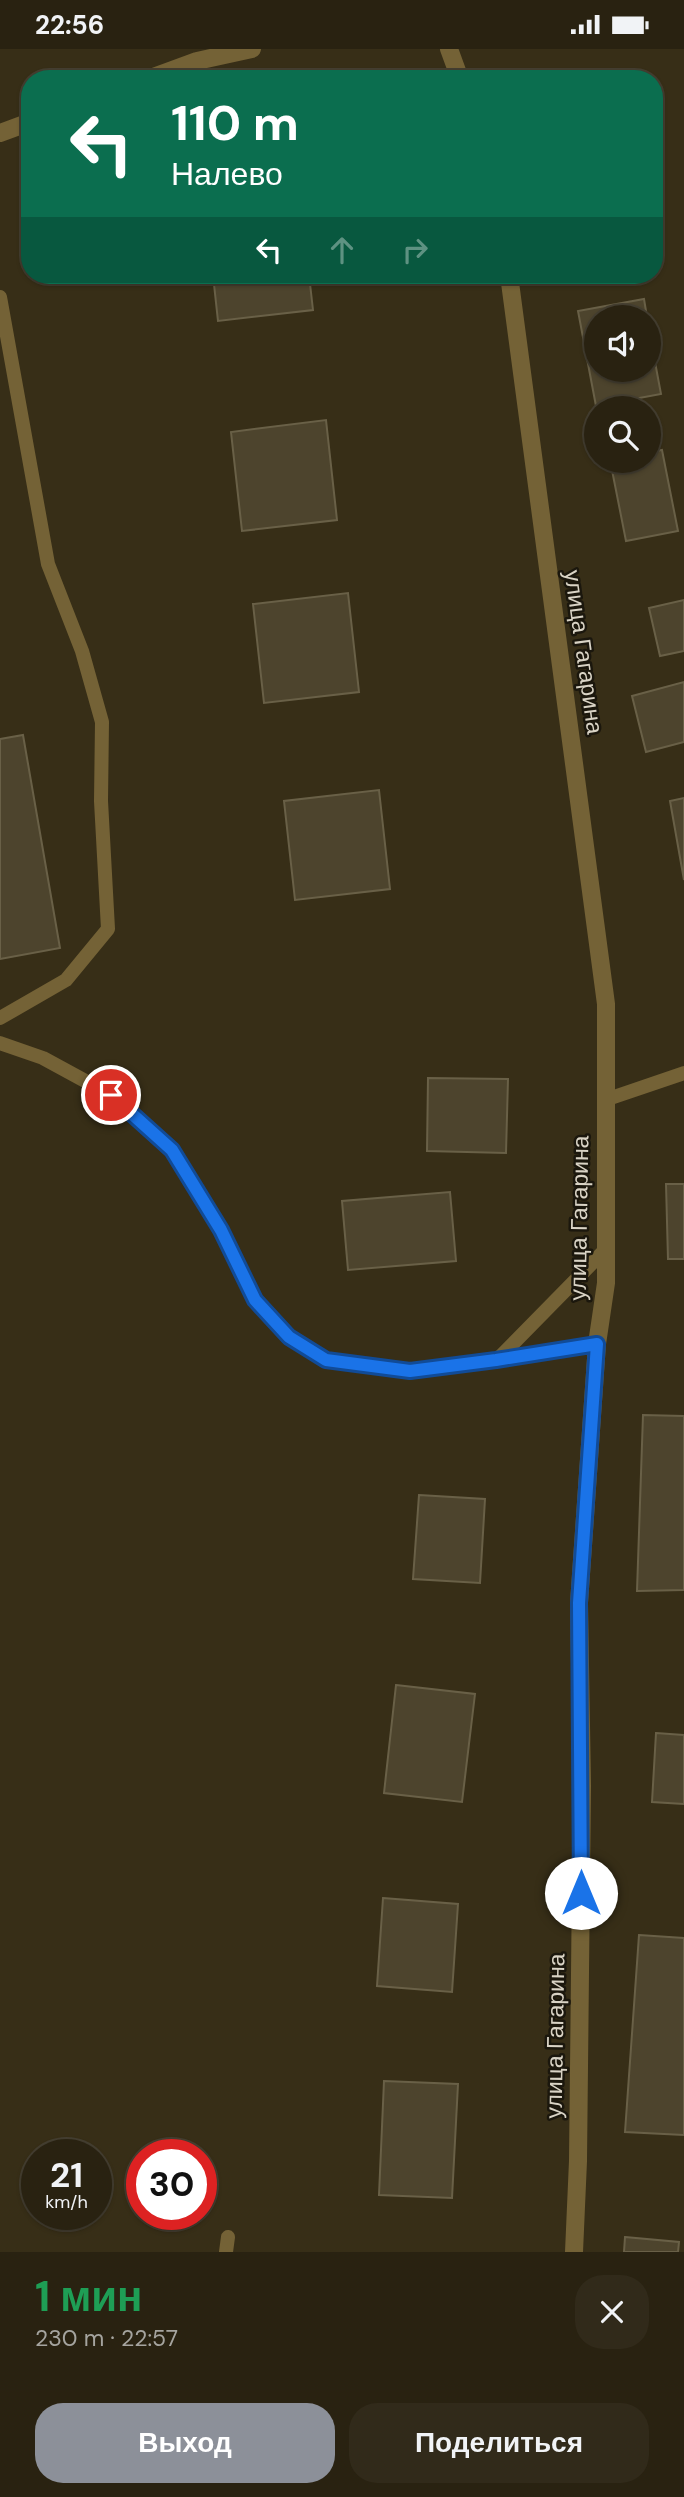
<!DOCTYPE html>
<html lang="ru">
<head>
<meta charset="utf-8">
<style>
	body { margin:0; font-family:"DM Sans",sans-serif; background:#312a1a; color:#f1f3f6; height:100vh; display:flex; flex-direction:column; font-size:26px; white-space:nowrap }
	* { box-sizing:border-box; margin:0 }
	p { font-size:23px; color:#a5a49f }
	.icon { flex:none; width:38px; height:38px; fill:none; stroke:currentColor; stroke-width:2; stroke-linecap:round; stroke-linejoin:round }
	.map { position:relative; height:2203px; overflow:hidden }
	.panel { display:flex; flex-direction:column; background:#292211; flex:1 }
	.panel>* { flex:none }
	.top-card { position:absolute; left:21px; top:21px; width:642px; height:214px; border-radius:28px; box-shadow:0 2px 5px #0004,0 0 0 2px #453f31; background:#0b6e4f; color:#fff; overflow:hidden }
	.fabs { position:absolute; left:584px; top:256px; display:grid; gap:14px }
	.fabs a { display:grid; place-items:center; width:77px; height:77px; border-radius:50%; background:#292211; box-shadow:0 2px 5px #0004,0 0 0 2px #453f31; font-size:35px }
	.speed { position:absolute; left:21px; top:2090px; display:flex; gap:14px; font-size:35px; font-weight:700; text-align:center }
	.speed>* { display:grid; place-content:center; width:91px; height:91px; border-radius:50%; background:#292211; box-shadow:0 2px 5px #0004,0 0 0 2px #453f31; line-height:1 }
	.speed small { font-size:18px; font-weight:400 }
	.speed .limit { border:10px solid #d22; background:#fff; color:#111 }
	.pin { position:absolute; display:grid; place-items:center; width:60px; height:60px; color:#fff; margin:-30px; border:4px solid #fff; border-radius:50%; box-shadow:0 2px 7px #0007 }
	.me { position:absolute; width:77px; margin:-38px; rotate:0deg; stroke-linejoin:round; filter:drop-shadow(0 0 5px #0008) }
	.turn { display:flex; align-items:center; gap:24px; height:147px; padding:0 35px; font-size:32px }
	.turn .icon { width:91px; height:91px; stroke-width:2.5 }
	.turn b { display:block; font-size:49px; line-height:60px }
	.lanes { display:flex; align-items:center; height:66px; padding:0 35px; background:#0003; justify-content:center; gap:35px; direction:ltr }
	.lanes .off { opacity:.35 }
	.round { display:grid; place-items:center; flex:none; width:74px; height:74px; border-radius:28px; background:#312a1a }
	.headline { display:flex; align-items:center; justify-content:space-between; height:119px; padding:0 35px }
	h1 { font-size:42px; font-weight:700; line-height:52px; color:#1e9e55 }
	.primary-button { display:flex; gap:14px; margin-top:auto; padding:14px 35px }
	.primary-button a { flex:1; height:80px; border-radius:28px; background:#8c9099; color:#fff; font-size:28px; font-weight:700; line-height:80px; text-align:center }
	.primary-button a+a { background:#312a1a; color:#f1f3f6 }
	.status { display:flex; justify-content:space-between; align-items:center; height:49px; padding:0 35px; background:#292211; direction:ltr }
	.status svg { height:19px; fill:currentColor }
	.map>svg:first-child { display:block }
</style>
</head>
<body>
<div class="status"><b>22:56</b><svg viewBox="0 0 49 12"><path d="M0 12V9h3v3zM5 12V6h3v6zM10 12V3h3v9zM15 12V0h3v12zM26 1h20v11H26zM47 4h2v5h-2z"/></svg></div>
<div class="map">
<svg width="684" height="2203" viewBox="0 0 684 2203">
	<rect width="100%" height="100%" fill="#372e17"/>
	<g fill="#4d442d" stroke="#696047" stroke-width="2">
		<path d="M213 226H309L313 261 218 272Z"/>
		<path d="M644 250 647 268H597V320H649V281L661 345 596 357 578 262Z"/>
		<path d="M326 371 337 471 242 482 231 383Z"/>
		<path d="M662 401 678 482 626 492 610 411H649V403Z"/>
		<path d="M348 544 359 643 264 654 253 555Z"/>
		<path d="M684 551V602L660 607 649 559Z"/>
		<path d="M684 633V693L646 703 632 647Z"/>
		<path d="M23 686 60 899 0 910V690Z"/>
		<path d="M379 741 390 840 295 851 284 752Z"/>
		<path d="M684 749V831L670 752Z"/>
		<path d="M428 1029 508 1030 506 1104 427 1102Z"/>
		<path d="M666 1135H684V1210H668Z"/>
		<path d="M450 1143 456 1212 348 1221 342 1152Z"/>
		<path d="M643 1366 684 1367V1541L637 1542Z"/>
		<path d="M419 1446 485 1450 480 1534 413 1530Z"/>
		<path d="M396 1636 475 1645 462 1753 384 1744Z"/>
		<path d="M656 1684 684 1686V1755L652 1753Z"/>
		<path d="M383 1849 458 1855 452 1943 377 1937Z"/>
		<path d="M639 1886 684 1889V2086L625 2083Z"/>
		<path d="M384 2032 458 2035 452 2149 379 2146Z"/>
		<path d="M625 2188 679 2193 678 2203H624Z"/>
	</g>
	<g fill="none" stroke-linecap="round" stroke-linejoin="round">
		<g stroke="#746236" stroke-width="14">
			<path d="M0 248 48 515 82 602 102 673 101 752 108 880 66 931 0 969"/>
			<path d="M0 994 43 1009 111 1046 172 1101 221 1180 255 1251 289 1288 326 1311 410 1322 497 1311 597 1295"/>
			<path d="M605 1051 684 1024"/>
			<path d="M497 1311 604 1202"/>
			<path d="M226 2203 228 2188"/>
		</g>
		<g stroke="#746236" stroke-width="18">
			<path d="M449 0 460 30"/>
			<path d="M148 30 197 12 252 0"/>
			<path d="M0 84 30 73"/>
			<path d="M509 226 606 955V1234L597 1295 579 1554 582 1737 578 2112 574 2203"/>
		</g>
	</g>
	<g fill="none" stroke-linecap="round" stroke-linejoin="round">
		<defs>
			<path id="route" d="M111 1046 172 1101 221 1181 255 1251 289 1288 326 1311 410 1322 496 1311 597 1295 579 1554 581 1844"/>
		</defs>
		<use href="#route" stroke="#114b97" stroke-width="18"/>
		<use href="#route" stroke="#1a73e8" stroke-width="12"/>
	</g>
	<g text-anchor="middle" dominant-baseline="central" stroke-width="5" stroke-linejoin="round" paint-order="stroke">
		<g font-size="23" fill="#d9d3c5" stroke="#1b170d">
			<text transform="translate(584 603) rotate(82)">улица Гагарина</text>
			<text transform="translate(579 1169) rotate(-89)">улица Гагарина</text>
			<text transform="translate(555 1987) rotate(-89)">улица Гагарина</text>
		</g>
	</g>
</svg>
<div class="fabs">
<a><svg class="icon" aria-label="sound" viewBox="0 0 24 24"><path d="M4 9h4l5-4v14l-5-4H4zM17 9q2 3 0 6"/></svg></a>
<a><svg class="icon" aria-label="search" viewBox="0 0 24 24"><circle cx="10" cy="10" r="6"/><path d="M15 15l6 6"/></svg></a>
</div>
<div class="speed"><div>21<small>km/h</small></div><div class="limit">30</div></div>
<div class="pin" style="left:111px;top:1046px;background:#d93025"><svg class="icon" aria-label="arrive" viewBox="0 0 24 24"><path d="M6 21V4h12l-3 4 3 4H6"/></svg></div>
<svg class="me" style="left:581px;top:1844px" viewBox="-20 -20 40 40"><circle r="19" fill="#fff"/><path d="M0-13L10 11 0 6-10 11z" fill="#1a73e8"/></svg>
<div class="top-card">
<div class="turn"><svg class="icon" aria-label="left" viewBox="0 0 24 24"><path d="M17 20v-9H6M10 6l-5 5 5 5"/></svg><div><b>110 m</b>Налево</div></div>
<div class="lanes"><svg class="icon" aria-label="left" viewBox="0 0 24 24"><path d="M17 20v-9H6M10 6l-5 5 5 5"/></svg><svg class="icon off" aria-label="ahead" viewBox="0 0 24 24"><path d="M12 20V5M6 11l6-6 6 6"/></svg><svg class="icon off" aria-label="right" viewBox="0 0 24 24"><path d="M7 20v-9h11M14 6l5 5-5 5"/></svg></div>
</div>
</div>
<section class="panel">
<div class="headline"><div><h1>1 мин</h1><p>230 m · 22:57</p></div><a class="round"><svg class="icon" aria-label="close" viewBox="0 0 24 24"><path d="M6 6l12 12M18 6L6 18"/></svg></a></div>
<div class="primary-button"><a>Выход</a><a>Поделиться</a></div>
</section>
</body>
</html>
